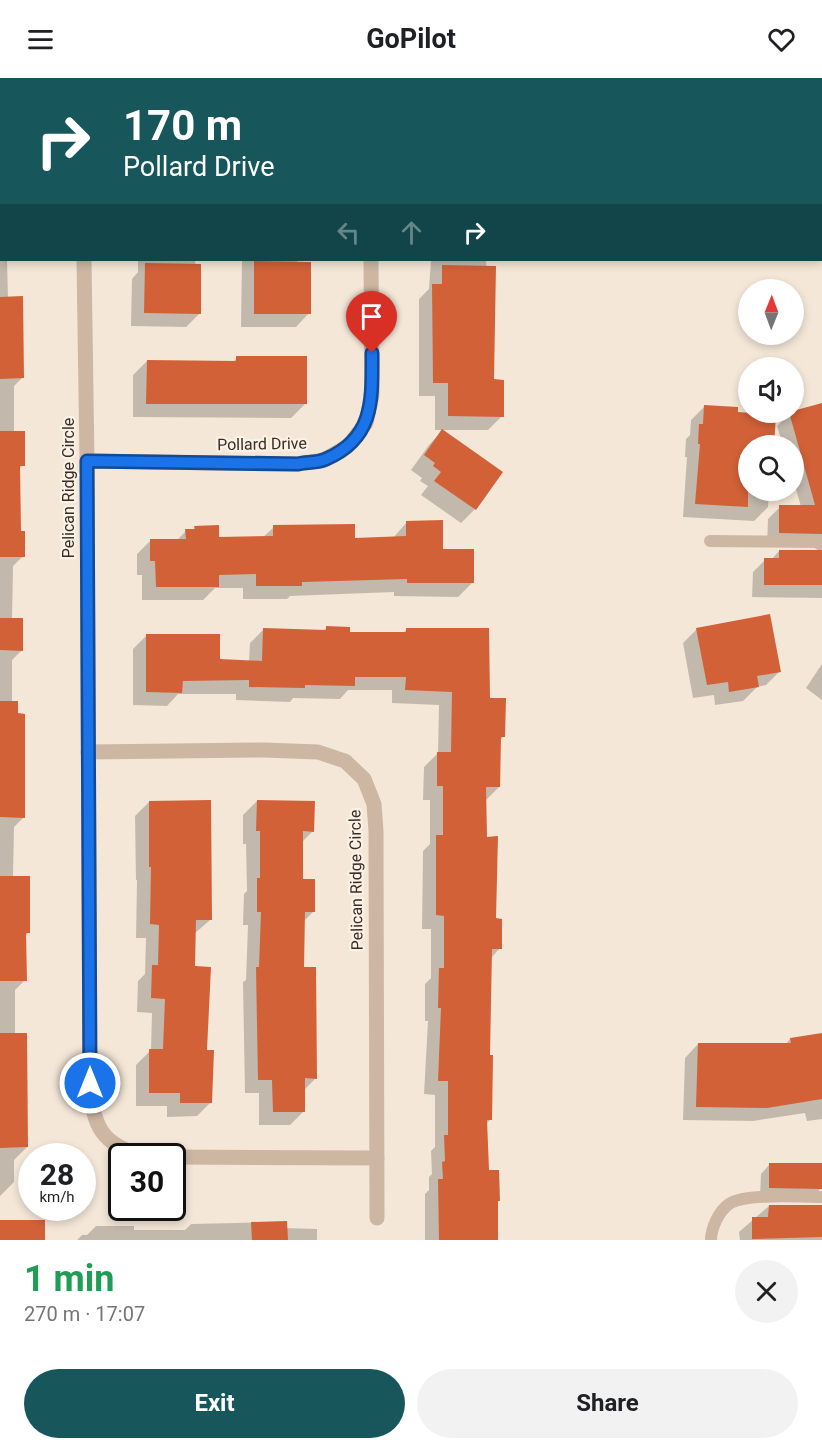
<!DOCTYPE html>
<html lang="en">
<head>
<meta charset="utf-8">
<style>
	body { margin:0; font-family:Roboto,sans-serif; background:#f2f2f2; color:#202124; height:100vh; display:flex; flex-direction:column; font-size:22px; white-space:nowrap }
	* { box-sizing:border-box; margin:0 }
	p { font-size:20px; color:#757577 }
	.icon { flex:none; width:33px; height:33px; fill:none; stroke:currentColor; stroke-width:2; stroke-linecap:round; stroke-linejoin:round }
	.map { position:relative; height:1162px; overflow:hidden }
	.panel { display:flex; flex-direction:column; background:#fff; flex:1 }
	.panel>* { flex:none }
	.hud { position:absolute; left:0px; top:0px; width:822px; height:183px; box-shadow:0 3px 9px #0003; background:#17575c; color:#fff; overflow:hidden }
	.needle { width:39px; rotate:1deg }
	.controls { position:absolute; left:738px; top:201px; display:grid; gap:12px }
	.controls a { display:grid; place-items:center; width:66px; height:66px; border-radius:50%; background:#fff; box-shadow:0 3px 9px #0003; font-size:30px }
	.speed { position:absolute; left:18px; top:1065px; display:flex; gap:12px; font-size:30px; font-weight:700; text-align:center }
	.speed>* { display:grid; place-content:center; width:78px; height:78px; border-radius:50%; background:#fff; box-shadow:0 3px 9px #0003; line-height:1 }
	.speed small { font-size:15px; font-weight:400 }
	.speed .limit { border:3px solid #111; border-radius:9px; background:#fff; color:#111 }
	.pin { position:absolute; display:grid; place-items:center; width:51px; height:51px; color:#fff; margin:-62px -26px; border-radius:50% 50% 50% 0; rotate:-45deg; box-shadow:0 0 6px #0007 }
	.pin .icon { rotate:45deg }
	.me { position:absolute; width:66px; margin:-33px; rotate:0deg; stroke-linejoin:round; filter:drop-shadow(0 0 4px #0008) }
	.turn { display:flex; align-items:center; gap:21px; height:126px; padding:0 24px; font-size:27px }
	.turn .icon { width:78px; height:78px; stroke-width:2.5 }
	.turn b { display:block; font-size:42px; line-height:51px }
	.lanes { display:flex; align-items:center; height:57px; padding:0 24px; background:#0003; justify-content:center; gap:30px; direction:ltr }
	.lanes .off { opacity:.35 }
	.round { display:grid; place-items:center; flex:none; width:63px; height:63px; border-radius:32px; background:#f2f2f2 }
	.overview { display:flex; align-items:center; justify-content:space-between; height:102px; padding:0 24px }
	h1 { font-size:36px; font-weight:700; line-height:45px; color:#1e9e55 }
	.button { display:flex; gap:12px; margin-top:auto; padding:12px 24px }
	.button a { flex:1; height:69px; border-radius:36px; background:#17575c; color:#fff; font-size:24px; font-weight:700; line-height:69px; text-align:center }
	.button a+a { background:#f2f2f2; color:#202124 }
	header { display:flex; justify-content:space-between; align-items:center; height:78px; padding:0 24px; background:#fff; font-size:27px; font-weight:700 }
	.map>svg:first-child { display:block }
</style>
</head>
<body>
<header><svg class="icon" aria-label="menu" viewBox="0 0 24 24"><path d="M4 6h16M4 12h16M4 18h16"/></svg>GoPilot<svg class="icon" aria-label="heart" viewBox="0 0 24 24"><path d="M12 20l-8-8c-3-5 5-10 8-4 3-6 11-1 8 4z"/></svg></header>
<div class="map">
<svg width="822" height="1162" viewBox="0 0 822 1162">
	<rect width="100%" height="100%" fill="#f4e7d8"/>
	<g fill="#0003">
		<path d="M0 0 11 2H2V182H7L8 220 23 299 14 308V355L23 387 19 391V455L23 478 13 488 12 542 22 572 12 582V625L24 739 14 749 13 799 28 855 25 858V902L15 912V957L27 1069 14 1082V1104L0 1118Z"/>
		<rect x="131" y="0" width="70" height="2"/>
		<rect x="240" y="0" width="29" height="2"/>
		<path d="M418 0H458L418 2Z"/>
		<path d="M681 0H775V2H682Z"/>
		<path d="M802 0H822V55L820 2H801Z"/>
		<path d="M138 182H195L200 235 186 249 131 248 132 201 138 194Z"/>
		<path d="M242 182H297L309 235 296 249H241Z"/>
		<path d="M431 182H486L493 303 502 338 488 352H435V318H419V221L429 211Z"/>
		<path d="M237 280 305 326 291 340 133 339V297L147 283 233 284Z"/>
		<path d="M822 326V520L752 519 753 494 765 482H771L779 473 821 474 810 467H767L768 441 780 429H801L794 404V368H783L777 348 789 336Z"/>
		<path d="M705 328 748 368V412H769L768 429 754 443 683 439 687 379H685L686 361 690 357 691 342Z"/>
		<path d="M442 353 475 431 461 445 421 417 428 408 420 403 422 400 411 392 429 367Z"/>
		<path d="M407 444 472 505 458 519 394 518V514L290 518 287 521H243V510H215L203 522H142V497H137V476L151 462H177L186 453H192L195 449 217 460H262L274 449 354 461 393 460Z"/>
		<path d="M327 549 349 555H403L406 552 488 621 503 659 500 662 499 709 485 723V760L500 870 491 880 489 978 491 1041 486 1046 488 1093 499 1122 497 1125V1162H425V1116L429 1112V1099L432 1096 431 1073 435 1069V1017L424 1016 428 943H425V906L431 900V851H422L423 773 430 766V722H423L424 689 438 675 439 627 392 625V612H348L340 621 293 620 290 624 236 622V616H178L167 628 133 627V571L147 557 219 582 249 584 250 565 264 551 323 553Z"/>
		<path d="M697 551 780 593 766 607 757 609 743 623 715 627 714 617 693 620 683 565Z"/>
		<path d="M822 586V622L806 610Z"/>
		<path d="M257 723 313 753 302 764 301 802 314 833 303 844 302 890 316 1000 304 1012V1033L290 1047H259V1015H245L243 904 246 902 248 847H243L244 816 247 813 246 766H243V737Z"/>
		<path d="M149 724 210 842 194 856V890L211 1024 197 1038 167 1039V1028H136V987L151 972 152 935 137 934 138 903 145 896 146 860H136L137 802H136L135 738Z"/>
		<path d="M822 957V1041L807 1043 805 1035 753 1043 683 1042 685 980 698 966 785 967 790 961Z"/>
		<path d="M770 1086 821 1110 812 1120 760 1119 761 1096Z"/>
		<path d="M769 1128 822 1139V1162H740L739 1154Z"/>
		<path d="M285 1144V1150L317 1151V1162H77L82 1157H87L96 1148H134V1152H185L191 1146Z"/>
	</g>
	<g fill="#d26138">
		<path d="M254 183 311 184V236H254Z"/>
		<path d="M145 185 201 186V236L144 235Z"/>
		<path d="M442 187 496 188 494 301 504 302V339L448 338V305H433L432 206H442Z"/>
		<path d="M23 218 24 300 0 301V219Z"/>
		<path d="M236 278H307V326H146L147 282 236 283Z"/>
		<path d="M822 325V456L779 455V427H815L789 334Z"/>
		<path d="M704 327 738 329V334L776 337 774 368H748V429L695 426 700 366H698L699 346H703Z"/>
		<path d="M442 351 503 394 476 432 434 403 441 394 433 388 435 385 424 377Z"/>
		<path d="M0 353H25V388H20L21 453H25V479H0Z"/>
		<path d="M443 442V471H474V505H407V501L302 504V508H256V496L219 497V509H156L155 483H150V461H186L185 451H195L194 448 219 447V459L273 458V447L355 446V460L406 458V443Z"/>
		<path d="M779 472H822V507H764V480H779Z"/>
		<path d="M770 536 781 594 757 598 759 609 729 614 728 604 707 607 696 550Z"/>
		<path d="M0 540H23V573L0 572Z"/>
		<path d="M326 548 350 549V554H406V550H489L490 620H506L505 659H501L500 709H486L487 759 498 758 496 840 502 841V871H492L490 977H493L492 1042H487L489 1092H499L500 1123H498V1162H439L438 1101H443L442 1084 445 1083 444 1057H448V1003H438L441 930H438L439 890H444V838L436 837V757H443V708H437V674H451L452 614 405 612 406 599H355V608L305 607V610L249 609V602L183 603 182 615 146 614V556H220V581L262 583 263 550 326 552Z"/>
		<path d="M0 623H18V635L25 636V740L0 739Z"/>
		<path d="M211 722 212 842H196L195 888 211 889 207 972H214L212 1025H180V1015H149V971H163L165 921 151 920 152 887H158L159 847 150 846 151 789H149V723Z"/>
		<path d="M257 722 315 723 314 754 303 753V801H315V834H305L304 889H316L317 1001 305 1000V1034H273L272 1002H258L256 889H259L261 834H257V800H260V753H256Z"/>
		<path d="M0 798H30V855H26L27 903H0Z"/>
		<path d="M0 955H27L28 1069 0 1070Z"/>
		<path d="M822 955V1021L767 1030 696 1029 698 965H791L790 960Z"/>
		<path d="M769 1085H822V1111L769 1110Z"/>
		<path d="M769 1127H822V1159L752 1161V1139H768Z"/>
		<rect x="0" y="1142" width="45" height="20"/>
		<path d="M287 1143 288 1162H252L251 1144Z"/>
	</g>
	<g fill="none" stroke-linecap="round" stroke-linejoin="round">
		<g stroke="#cdb7a3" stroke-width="12">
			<path d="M568 0V2"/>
			<path d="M710 463 822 464"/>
			<path d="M711 1162C711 1150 719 1133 729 1126 744 1115 802 1119 822 1119"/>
		</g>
		<g stroke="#cdb7a3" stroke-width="15">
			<path d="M83 0V2"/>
			<path d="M366 0V2"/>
			<path d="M84 182 87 383 90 1006C93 1048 101 1067 144 1078"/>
			<path d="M87 383 298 386 324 382 348 368 366 345 372 317 371 182"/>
			<path d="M88 674 264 672 318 674 345 683 364 701 374 726 376 753 377 1140"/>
			<path d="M172 1079 377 1080"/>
		</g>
	</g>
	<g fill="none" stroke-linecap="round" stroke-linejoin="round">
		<defs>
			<path id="route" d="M90 1005 87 383 298 386C307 384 318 385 326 381 375 360 372 321 372 275"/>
		</defs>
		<use href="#route" stroke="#114b97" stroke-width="15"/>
		<use href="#route" stroke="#1a73e8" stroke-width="10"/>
	</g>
	<g text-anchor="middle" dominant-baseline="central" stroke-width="4.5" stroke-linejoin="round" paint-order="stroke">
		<g font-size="16" fill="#372c26" stroke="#fbf1e5">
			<text transform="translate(262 366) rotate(-1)">Pollard Drive</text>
			<text transform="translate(68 410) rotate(-90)">Pelican Ridge Circle</text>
			<text transform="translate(356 802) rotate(-91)">Pelican Ridge Circle</text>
		</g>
	</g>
</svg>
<div class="controls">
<a><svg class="needle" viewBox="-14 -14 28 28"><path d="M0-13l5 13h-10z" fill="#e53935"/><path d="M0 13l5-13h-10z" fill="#757577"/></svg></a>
<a><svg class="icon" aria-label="sound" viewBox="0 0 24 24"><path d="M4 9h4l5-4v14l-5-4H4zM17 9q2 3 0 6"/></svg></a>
<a><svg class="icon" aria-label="search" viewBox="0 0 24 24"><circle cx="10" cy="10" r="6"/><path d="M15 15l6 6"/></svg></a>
</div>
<div class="speed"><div>28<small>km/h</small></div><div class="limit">30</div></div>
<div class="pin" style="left:372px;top:275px;background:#d93025"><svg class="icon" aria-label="arrive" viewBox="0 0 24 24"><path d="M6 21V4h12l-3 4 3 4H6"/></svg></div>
<svg class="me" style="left:90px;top:1005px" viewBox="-20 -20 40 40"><circle r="17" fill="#1a73e8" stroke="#fff" stroke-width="3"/><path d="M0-11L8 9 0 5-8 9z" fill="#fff"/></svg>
<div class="hud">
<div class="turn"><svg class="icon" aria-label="right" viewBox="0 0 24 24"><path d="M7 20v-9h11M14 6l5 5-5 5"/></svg><div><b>170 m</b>Pollard Drive</div></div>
<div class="lanes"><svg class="icon off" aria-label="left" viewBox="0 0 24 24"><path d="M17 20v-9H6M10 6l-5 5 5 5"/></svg><svg class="icon off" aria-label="ahead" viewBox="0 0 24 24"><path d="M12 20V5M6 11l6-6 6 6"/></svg><svg class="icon" aria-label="right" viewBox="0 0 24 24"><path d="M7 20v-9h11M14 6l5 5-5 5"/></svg></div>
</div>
</div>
<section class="panel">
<div class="overview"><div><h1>1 min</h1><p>270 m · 17:07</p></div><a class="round"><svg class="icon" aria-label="close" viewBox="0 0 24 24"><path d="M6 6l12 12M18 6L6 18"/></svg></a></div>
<div class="button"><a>Exit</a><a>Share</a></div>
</section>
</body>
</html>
